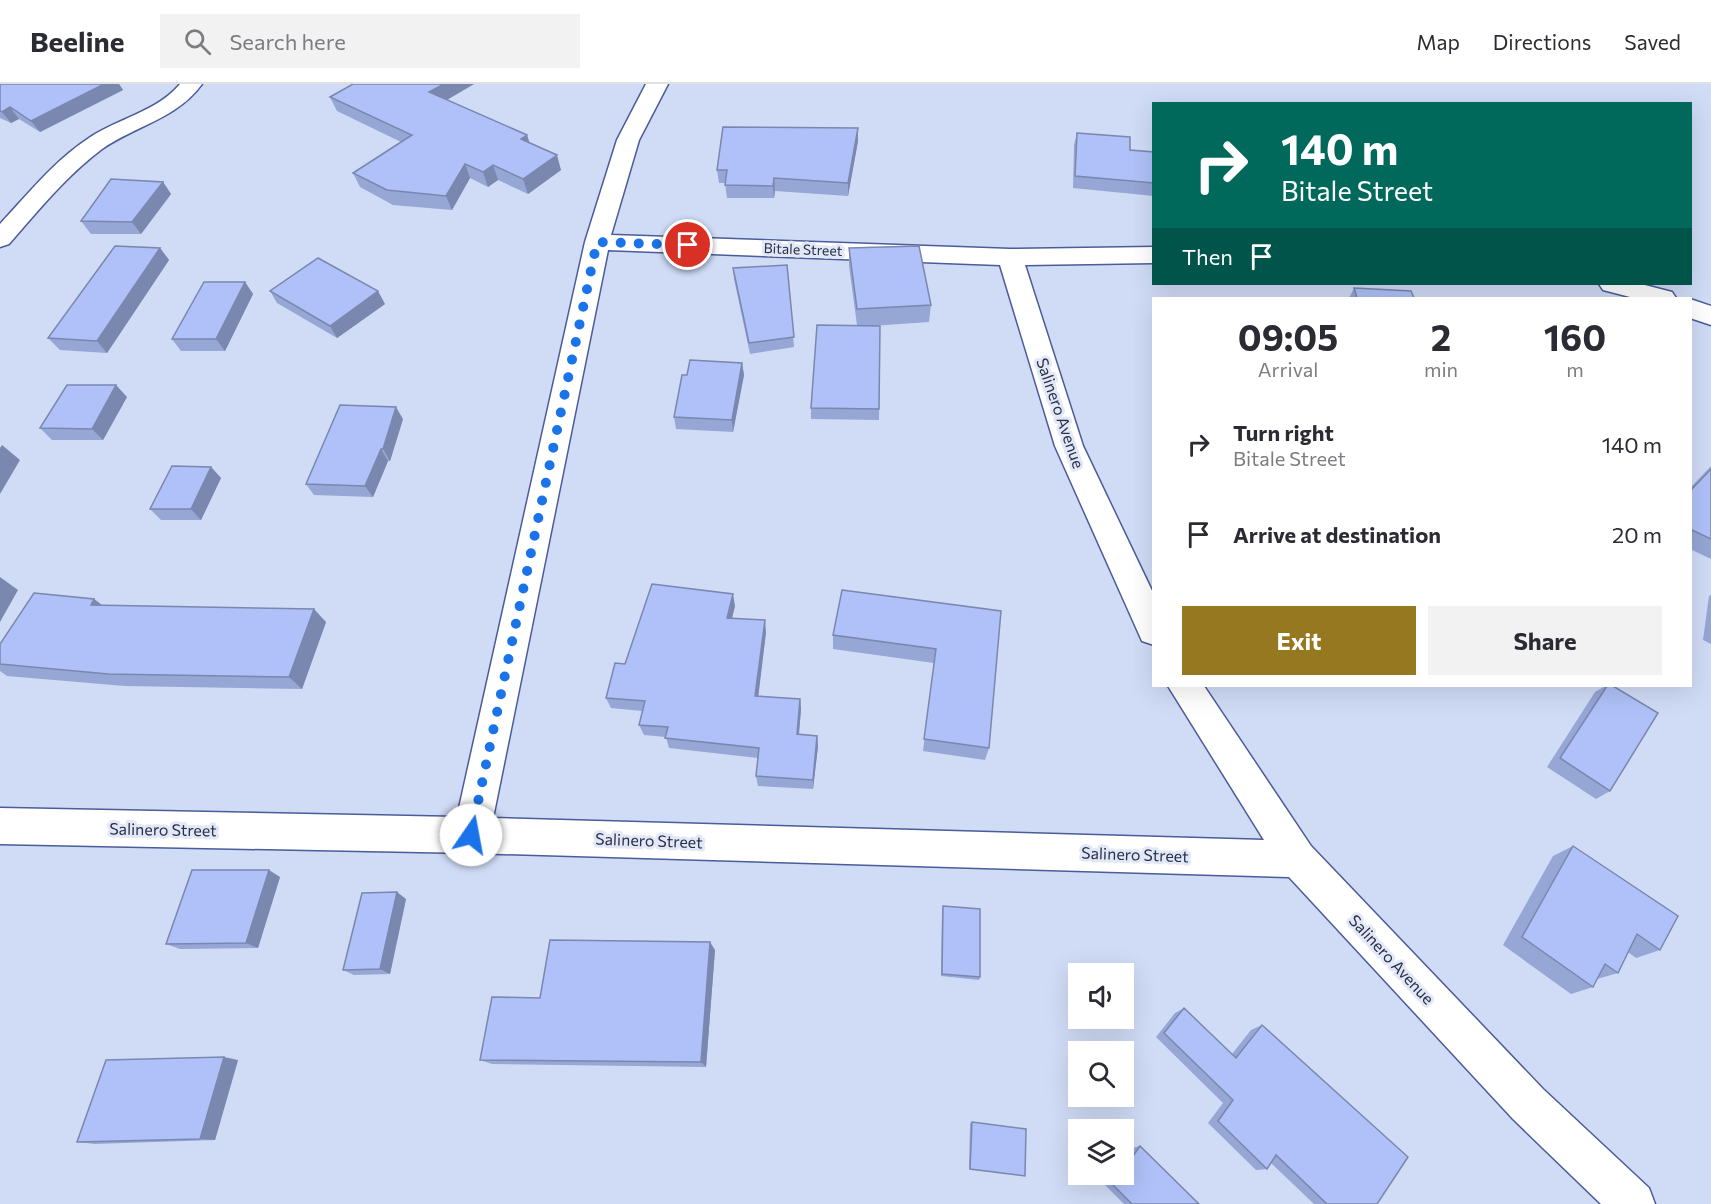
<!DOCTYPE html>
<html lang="en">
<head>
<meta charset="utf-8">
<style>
	body { margin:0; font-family:Commissioner,sans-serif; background:#f2f2f3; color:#2b2b33; height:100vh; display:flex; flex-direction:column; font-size:22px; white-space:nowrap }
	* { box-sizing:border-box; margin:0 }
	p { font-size:20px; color:#7c7c81 }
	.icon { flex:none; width:33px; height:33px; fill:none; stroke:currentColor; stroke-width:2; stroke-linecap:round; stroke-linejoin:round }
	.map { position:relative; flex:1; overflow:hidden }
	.sheet { position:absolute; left:1152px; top:213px; width:540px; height:390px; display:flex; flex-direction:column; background:#fff; border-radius:0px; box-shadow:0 6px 24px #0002 }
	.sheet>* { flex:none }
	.banner { position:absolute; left:1152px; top:18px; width:540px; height:183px; border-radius:0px; box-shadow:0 6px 24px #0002; background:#00695c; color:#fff; overflow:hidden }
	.controls { position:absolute; left:1068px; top:879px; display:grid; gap:12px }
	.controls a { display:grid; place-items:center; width:66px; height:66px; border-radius:0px; background:#fff; box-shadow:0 6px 24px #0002; font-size:30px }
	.pin { position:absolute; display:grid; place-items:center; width:51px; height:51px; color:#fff; margin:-26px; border:3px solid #fff; border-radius:50%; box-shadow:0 2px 6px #0007 }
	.me { position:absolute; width:66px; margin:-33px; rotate:12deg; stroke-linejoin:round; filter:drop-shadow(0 0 4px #0008) }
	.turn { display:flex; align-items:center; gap:21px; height:126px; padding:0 30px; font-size:27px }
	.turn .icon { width:78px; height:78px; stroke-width:2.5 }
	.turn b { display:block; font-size:42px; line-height:51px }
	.then { display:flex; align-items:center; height:57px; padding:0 30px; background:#0003; gap:12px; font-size:22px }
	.eta { display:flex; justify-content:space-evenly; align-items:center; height:102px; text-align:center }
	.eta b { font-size:36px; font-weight:700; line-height:42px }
	.primary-button { display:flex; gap:12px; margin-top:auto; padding:12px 30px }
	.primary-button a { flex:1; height:69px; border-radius:0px; background:#95781f; color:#fff; font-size:24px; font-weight:700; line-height:69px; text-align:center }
	.primary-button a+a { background:#f2f2f3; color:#2b2b33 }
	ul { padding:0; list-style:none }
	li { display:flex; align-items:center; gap:18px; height:90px; padding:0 30px }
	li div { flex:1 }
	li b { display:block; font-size:22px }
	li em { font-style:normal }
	header { display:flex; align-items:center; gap:36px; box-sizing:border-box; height:84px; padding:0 30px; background:#fff; border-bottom:2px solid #e1e1e2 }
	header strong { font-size:28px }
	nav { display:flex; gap:33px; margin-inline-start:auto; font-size:21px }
	.search { width:420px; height:54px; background:#f2f2f3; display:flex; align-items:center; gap:15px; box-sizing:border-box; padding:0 21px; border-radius:0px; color:#7c7c81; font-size:22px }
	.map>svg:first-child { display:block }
</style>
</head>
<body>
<header>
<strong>Beeline</strong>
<div class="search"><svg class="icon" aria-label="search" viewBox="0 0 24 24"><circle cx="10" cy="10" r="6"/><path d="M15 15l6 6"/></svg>Search here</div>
<nav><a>Map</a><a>Directions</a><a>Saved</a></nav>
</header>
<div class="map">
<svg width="1711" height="1120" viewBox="0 0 1711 1120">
	<rect width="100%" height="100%" fill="#d0dbf6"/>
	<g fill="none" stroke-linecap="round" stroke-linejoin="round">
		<defs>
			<g id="minor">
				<path d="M180 0H202C178 34 135 42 102 65 66 92 38 127 9 160L0 163V140C28 110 54 77 89 54 117 35 158 27 180 0Z"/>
				<path d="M646 0H668L639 56 611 151 1010 165 1154 163V179L1025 181 1083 362 1154 511V561L1142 557 1055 362 1000 181 608 166 493 734 1264 756 1168 602H1204L1311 762 1543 1005 1649 1104 1655 1120H1601L1513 1035 1289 793 471 769 0 760V724L457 733 585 158 617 56Z"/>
				<path d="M1599 200H1641L1672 208 1676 214H1634L1603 206Z"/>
				<path d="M1690 215 1711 222V241L1690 234Z"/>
			</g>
		</defs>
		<use href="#minor" stroke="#4a5c99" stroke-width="3"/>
		<use href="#minor" fill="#fff" fill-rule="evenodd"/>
	</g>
	<g fill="#96a6d5">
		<path d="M0 0H119L123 6 40 48 19 35 11 39 0 34Z"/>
		<path d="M353 0H474L446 16 527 51 529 59 561 86 528 110 498 96 488 103 470 94 452 126 393 121 360 103 353 89 401 58 337 27 330 13Z"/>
		<path d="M858 44V57L848 112 775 107 774 114H727L725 99H719L717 86Z"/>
		<path d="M1077 49 1130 66 1154 68V112L1073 104 1074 61Z"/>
		<path d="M163 98 171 110 141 150H91L81 137Z"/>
		<path d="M160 164 169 176 107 269 60 266 48 254Z"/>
		<path d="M849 164 931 221 929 238 871 242H880L879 336 811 335V324L857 241 849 182Z"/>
		<path d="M787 181 794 263 750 270 734 195 733 184Z"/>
		<path d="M245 198 253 210 225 267H181L172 255Z"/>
		<path d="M1354 204 1414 214H1349Z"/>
		<path d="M270 207 385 220 337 254 277 219Z"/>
		<path d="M742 279 744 291 733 348 676 345 674 333 687 291Z"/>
		<path d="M127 313 103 356H52L40 344Z"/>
		<path d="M403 335 390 377H388L373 413 314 411 306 400Z"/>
		<path d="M1711 382V475L1690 465V404Z"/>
		<path d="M211 383 221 394 201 436H161L150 425Z"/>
		<path d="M1711 511V560L1703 556 1709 512Z"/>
		<path d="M94 515 102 521 326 538 302 605 125 602 7 592 0 587V560Z"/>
		<path d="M735 522 732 534 766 548 758 612 800 615 801 625 799 650 817 652 818 662 813 705 758 702 756 692 758 674 669 664 666 653 644 651 639 641 642 627 611 624 606 614 625 580Z"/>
		<path d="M1001 527 989 664 985 676 923 667 934 579 833 565V551Z"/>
		<path d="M1605 602H1613L1610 707 1596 715 1547 683 1595 608Z"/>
		<path d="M1573 762 1660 866 1636 874 1628 868 1618 889 1597 895 1593 903 1571 910 1503 861 1553 772Z"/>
		<path d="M280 793 258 864 180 865 166 860Z"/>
		<path d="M406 815 390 890 354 891 343 886Z"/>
		<path d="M943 822 980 893 979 896 941 892 942 825Z"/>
		<path d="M715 866 706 983 492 980 480 976 540 914Z"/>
		<path d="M1184 924 1232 970 1251 946 1262 941 1377 1120H1314L1271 1079 1267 1085 1256 1086 1208 1039 1223 1019 1156 953 1175 929Z"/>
		<path d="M238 976 215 1056 95 1060 77 1058Z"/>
		<path d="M972 1038 1025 1092 969 1085 970 1039Z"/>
		<path d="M1140 1062 1199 1120H1124L1105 1101 1113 1090H1124V1076L1132 1064Z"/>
	</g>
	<g fill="#7a87ae">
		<path d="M104 0H119L123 6 40 48 31 37Z"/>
		<path d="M444 0H474L435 23 429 8Z"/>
		<path d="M10 23 19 35 11 39 2 28Z"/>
		<path d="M858 44V57L848 112V99Z"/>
		<path d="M527 51 532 66 521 55Z"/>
		<path d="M557 71 561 86 528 110 523 95Z"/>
		<path d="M465 80 470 94 452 126 446 112Z"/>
		<path d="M493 81 498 96 488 103 483 88Z"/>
		<path d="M774 94 775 107 774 114 773 102Z"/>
		<path d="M163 98 171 110 141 150 132 138Z"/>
		<path d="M160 164 169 176 107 269 97 257Z"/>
		<path d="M245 198 253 210 225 267 216 255Z"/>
		<path d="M378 207 385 220 337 254 330 242Z"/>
		<path d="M742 279 744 291 733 348 732 336Z"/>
		<path d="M116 301 127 313 103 356 92 345Z"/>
		<path d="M396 323 403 335 390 377 383 365Z"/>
		<path d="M2 361 20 376 0 410V364Z"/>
		<path d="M381 365 388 377 373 413 365 402Z"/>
		<path d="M211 383 221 394 201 436 191 425Z"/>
		<path d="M0 493 18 506 0 538Z"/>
		<path d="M733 510 735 522 729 546 727 534Z"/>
		<path d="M94 515 111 528 91 521Z"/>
		<path d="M314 525 326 538 302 605 289 593Z"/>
		<path d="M765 536 766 548 757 623 755 612Z"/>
		<path d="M800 615 801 625 798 660 797 650Z"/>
		<path d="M817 652 818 662 813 705V696Z"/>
		<path d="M269 786 280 793 258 864 246 859Z"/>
		<path d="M397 808 406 815 390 890 380 885Z"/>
		<path d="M710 858 715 866 706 983 701 978Z"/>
		<path d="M224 973 238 976 215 1056 200 1055Z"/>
	</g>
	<g fill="#afc1f8" stroke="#7a87ae" stroke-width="1.5">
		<path d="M0 0H104L31 37 10 23 2 28 0 27Z"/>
		<path d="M353 0H444L429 8 527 51 521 55 557 71 523 95 493 81 483 88 465 80 446 112 387 106 353 89 412 51 330 13Z"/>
		<path d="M723 43 858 44 848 99 774 94 773 102 725 101 727 86H717Z"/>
		<path d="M1077 49 1130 53V66L1154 68V99L1075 92Z"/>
		<path d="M111 95 163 98 132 138 81 137Z"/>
		<path d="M115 162 160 164 97 257 48 254Z"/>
		<path d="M919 162 931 221 857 225 849 164Z"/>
		<path d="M318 174 378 207 330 242 270 207Z"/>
		<path d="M787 181 794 253 749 259 733 184Z"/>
		<path d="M204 198H245L216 255H172Z"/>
		<path d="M1354 204 1411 207 1414 214H1357Z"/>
		<path d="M817 241 880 242 879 325 811 324Z"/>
		<path d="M690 276 742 279 732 336 674 333 682 291H687Z"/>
		<path d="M67 301H116L92 345 40 344Z"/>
		<path d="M340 321 396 323 383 365H381L365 402 306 400Z"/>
		<path d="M172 382 211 383 191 425H150Z"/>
		<path d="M1711 385V455L1690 445V407Z"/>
		<path d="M652 500 733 510 727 534 765 536 755 612 800 615 797 650 817 652 813 696 756 692 759 664 665 654 668 643 639 641 645 617 606 614 615 579 625 580Z"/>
		<path d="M842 506 1001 527 989 664 924 655 936 565 833 551Z"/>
		<path d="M34 509 94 515 91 521 314 525 289 593 108 590 0 580V560Z"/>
		<path d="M1607 602H1613L1658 629 1610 707 1560 674Z"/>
		<path d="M1573 762 1678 832 1660 866 1637 850 1618 889 1605 880 1593 903 1522 853Z"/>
		<path d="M192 786H269L246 859 166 860Z"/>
		<path d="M397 808 380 885 343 886 362 809Z"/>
		<path d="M943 822 980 825V893L942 890Z"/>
		<path d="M550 856 710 858 701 978 480 976 492 913 540 914Z"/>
		<path d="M1184 924 1236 974 1262 941 1408 1073 1377 1120H1327L1276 1071 1267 1085 1218 1037 1233 1016 1164 949Z"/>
		<path d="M224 973 200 1055 77 1058 106 976Z"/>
		<path d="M972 1038 1026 1045 1025 1092 970 1085Z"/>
		<path d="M1140 1062 1199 1120H1132L1112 1100 1119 1090H1124V1085Z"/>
	</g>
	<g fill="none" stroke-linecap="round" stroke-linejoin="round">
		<path stroke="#1a73e8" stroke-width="10" stroke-dasharray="0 18" d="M471 751 597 158 688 161"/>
	</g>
	<g text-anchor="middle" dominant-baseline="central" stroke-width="6" stroke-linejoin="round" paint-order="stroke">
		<g font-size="14" fill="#272f4a" stroke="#e3e8f6">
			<text transform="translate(803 165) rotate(2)">Bitale Street</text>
		</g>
		<g font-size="16" fill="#272f4a" stroke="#e3e8f6">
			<text transform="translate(1061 329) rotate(71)">Salinero Avenue</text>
			<text transform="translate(163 745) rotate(1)">Salinero Street</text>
			<text transform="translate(649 756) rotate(2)">Salinero Street</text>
			<text transform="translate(1135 770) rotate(2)">Salinero Street</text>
			<text transform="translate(1392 875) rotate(47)">Salinero Avenue</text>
		</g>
	</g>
</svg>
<div class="controls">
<a><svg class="icon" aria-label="sound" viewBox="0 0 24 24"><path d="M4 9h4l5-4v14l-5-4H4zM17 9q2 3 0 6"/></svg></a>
<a><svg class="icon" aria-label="search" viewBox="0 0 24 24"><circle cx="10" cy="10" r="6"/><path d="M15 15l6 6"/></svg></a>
<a><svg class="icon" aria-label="layers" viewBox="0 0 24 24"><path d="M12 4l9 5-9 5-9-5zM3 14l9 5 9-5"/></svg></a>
</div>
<div class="pin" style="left:688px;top:161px;background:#d93025"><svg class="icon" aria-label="arrive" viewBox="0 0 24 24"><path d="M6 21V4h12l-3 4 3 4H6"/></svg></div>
<svg class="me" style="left:471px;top:751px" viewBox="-20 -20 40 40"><circle r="19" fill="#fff"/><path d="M0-13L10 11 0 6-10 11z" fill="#1a73e8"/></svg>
<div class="banner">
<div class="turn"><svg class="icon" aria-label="right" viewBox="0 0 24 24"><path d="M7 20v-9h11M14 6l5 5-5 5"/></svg><div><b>140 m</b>Bitale Street</div></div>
<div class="then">Then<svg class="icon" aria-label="arrive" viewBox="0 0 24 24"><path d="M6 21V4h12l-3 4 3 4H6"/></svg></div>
</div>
<section class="sheet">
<div class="eta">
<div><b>09:05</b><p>Arrival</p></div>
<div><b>2</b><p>min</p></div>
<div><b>160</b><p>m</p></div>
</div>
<ul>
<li><svg class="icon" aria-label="right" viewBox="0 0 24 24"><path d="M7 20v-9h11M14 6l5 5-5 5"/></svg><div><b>Turn right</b><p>Bitale Street</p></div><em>140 m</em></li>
<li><svg class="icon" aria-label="arrive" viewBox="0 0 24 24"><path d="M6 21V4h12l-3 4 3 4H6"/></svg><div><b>Arrive at destination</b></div><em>20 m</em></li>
</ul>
<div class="primary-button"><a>Exit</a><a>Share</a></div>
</section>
</div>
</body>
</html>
